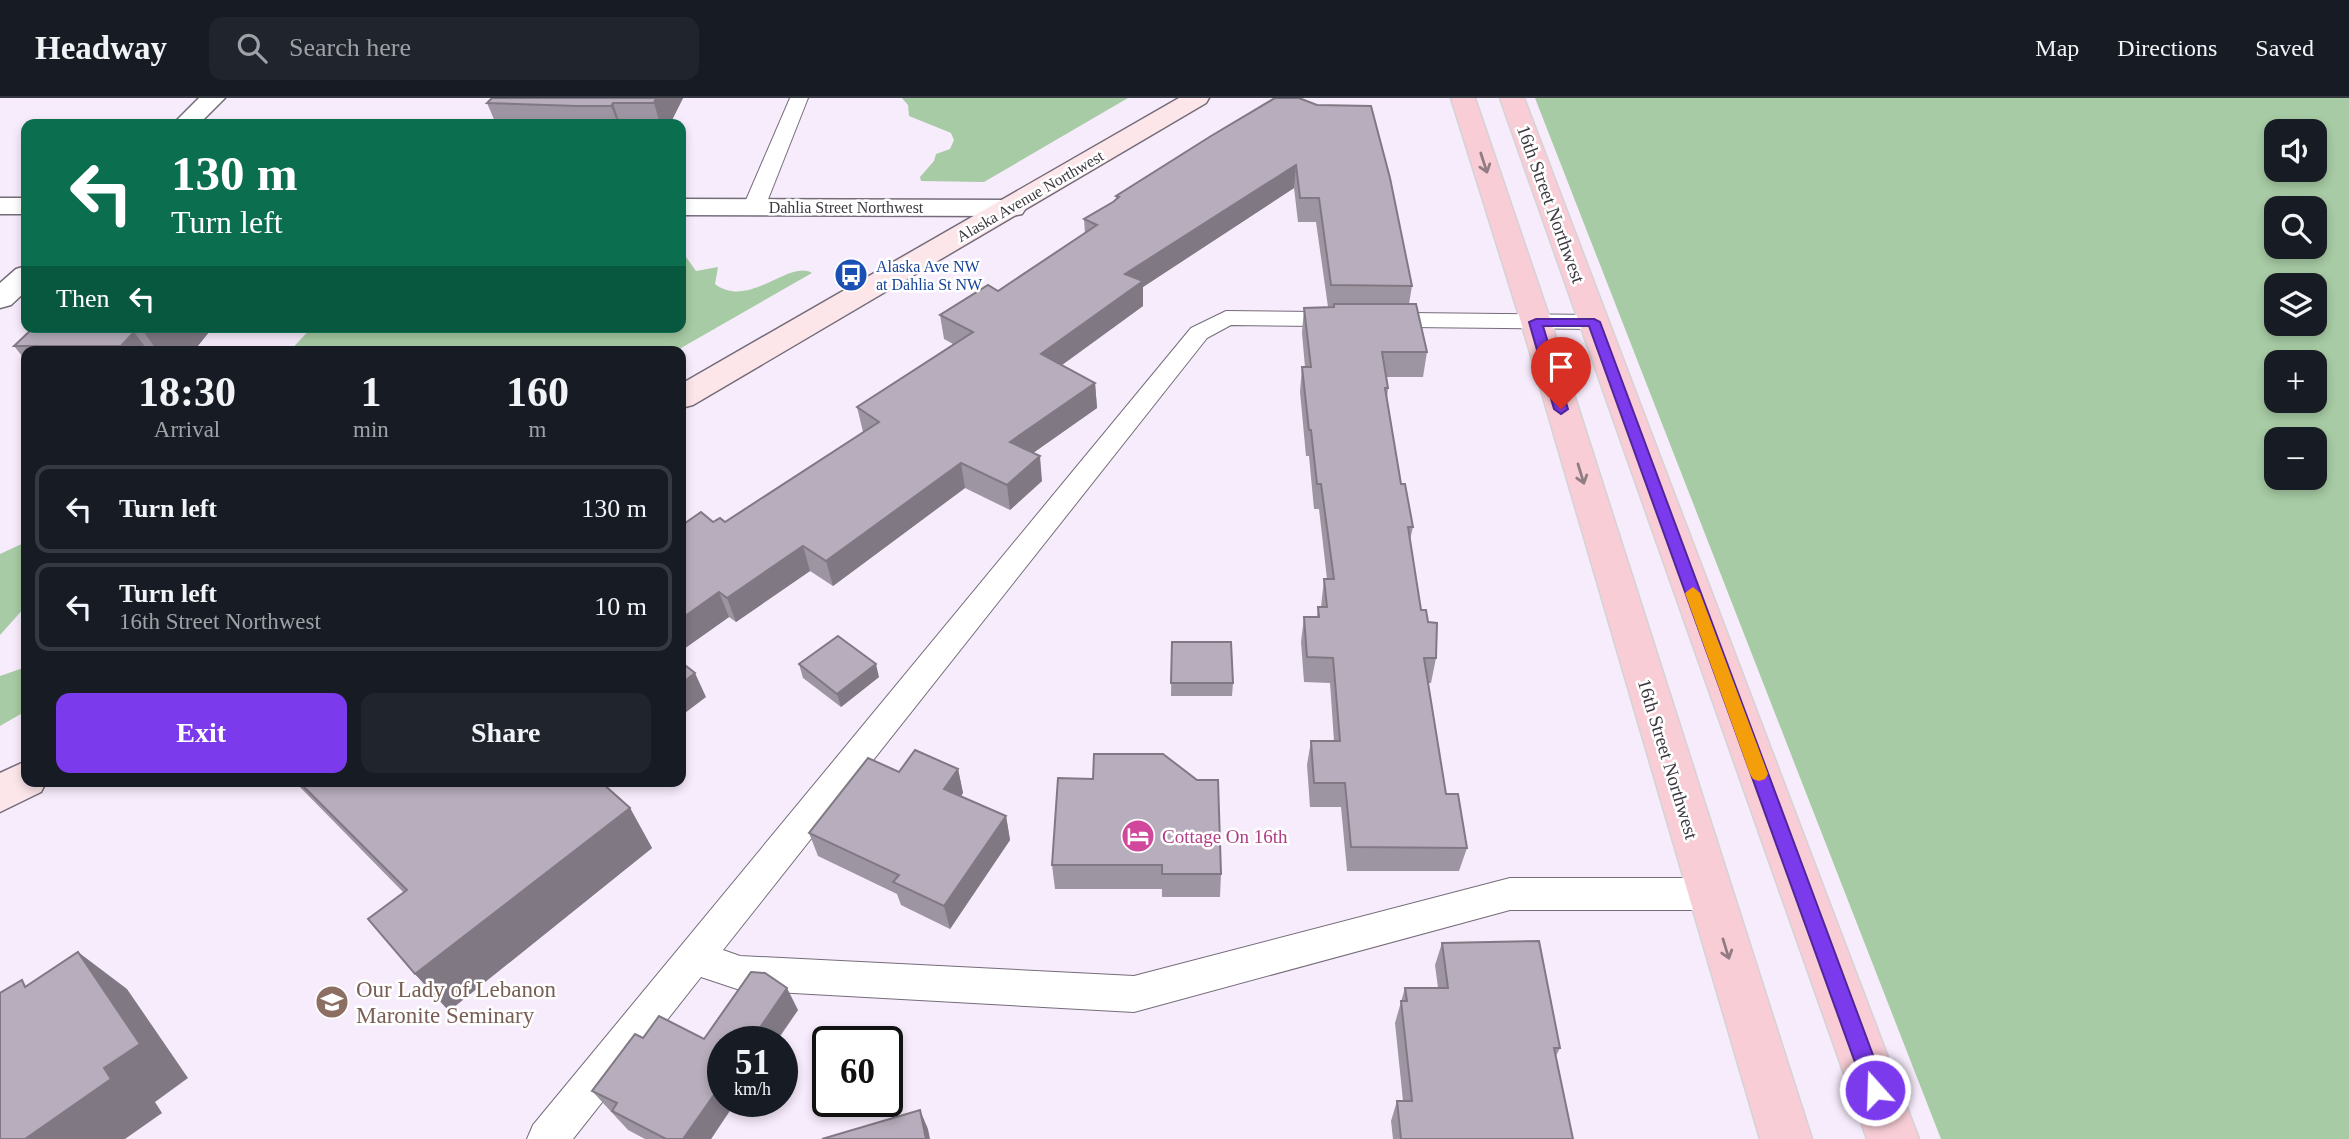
<!DOCTYPE html>
<html lang="en">
<head>
<meta charset="utf-8">
<style>
	body { margin:0; font-family:Georgia,serif; background:#20242c; color:#f1f3f6; height:100vh; display:flex; flex-direction:column; font-size:26px; white-space:nowrap }
	* { box-sizing:border-box; margin:0 }
	p { font-size:23px; color:#9ea1a6 }
	.icon { flex:none; width:38px; height:38px; fill:none; stroke:currentColor; stroke-width:2; stroke-linecap:round; stroke-linejoin:round }
	.map { position:relative; flex:1; overflow:hidden }
	.details { position:absolute; left:21px; top:248px; width:665px; height:441px; display:flex; flex-direction:column; background:#171b24; border-radius:14px; box-shadow:0 4px 10px #0003 }
	.details>* { flex:none }
	.banner { position:absolute; left:21px; top:21px; width:665px; height:214px; border-radius:14px; box-shadow:0 4px 10px #0003; background:#0b6e4f; color:#fff; overflow:hidden }
	.fabs { position:absolute; left:2264px; top:21px; display:grid; gap:14px }
	.fabs a { display:grid; place-items:center; width:63px; height:63px; border-radius:14px; background:#171b24; box-shadow:0 4px 10px #0003; font-size:35px }
	.speed { position:absolute; left:707px; top:928px; display:flex; gap:14px; font-size:35px; font-weight:700; text-align:center }
	.speed>* { display:grid; place-content:center; width:91px; height:91px; border-radius:50%; background:#171b24; box-shadow:0 4px 10px #0003; line-height:1 }
	.speed small { font-size:18px; font-weight:400 }
	.speed .limit { border:4px solid #111; border-radius:10px; background:#fff; color:#111 }
	.pin { position:absolute; display:grid; place-items:center; width:60px; height:60px; color:#fff; margin:-72px -30px; border-radius:50% 50% 50% 0; rotate:-45deg; box-shadow:0 0 7px #0007 }
	.pin .icon { rotate:45deg }
	.me { position:absolute; width:77px; margin:-38px; rotate:340deg; stroke-linejoin:round; filter:drop-shadow(0 0 5px #0008) }
	.turn { display:flex; align-items:center; gap:24px; height:147px; padding:0 35px; font-size:32px }
	.turn .icon { width:91px; height:91px; stroke-width:2.5 }
	.turn b { display:block; font-size:49px; line-height:60px }
	.then { display:flex; align-items:center; height:66px; padding:0 35px; background:#0003; gap:14px; font-size:26px }
	.eta { display:flex; justify-content:space-evenly; align-items:center; height:119px; text-align:center }
	.eta b { font-size:42px; font-weight:700; line-height:49px }
	.button { display:flex; gap:14px; margin-top:auto; padding:14px 35px }
	.button a { flex:1; height:80px; border-radius:14px; background:#7c3aed; color:#fff; font-size:28px; font-weight:700; line-height:80px; text-align:center }
	.button a+a { background:#20242c; color:#f1f3f6 }
	ul { padding:0; list-style:none }
	li { display:flex; align-items:center; gap:21px; height:88px; margin:0 14px 10px; padding:0 21px; border:4px solid #363941; border-radius:14px }
	li div { flex:1 }
	li b { display:block; font-size:26px }
	li em { font-style:normal }
	header { display:flex; align-items:center; gap:42px; box-sizing:border-box; height:98px; padding:0 35px; background:#171b24; border-bottom:2px solid #363941 }
	header strong { font-size:33px }
	nav { display:flex; gap:38px; margin-inline-start:auto; font-size:24px }
	.search { width:490px; height:63px; background:#20242c; display:flex; align-items:center; gap:18px; box-sizing:border-box; padding:0 24px; border-radius:14px; color:#9ea1a6; font-size:26px }
	.map>svg:first-child { display:block }
</style>
</head>
<body>
<header>
<strong>Headway</strong>
<div class="search"><svg class="icon" aria-label="search" viewBox="0 0 24 24"><circle cx="10" cy="10" r="6"/><path d="M15 15l6 6"/></svg>Search here</div>
<nav><a>Map</a><a>Directions</a><a>Saved</a></nav>
</header>
<div class="map">
<svg width="2349" height="1041" viewBox="0 0 2349 1041">
	<rect width="100%" height="100%" fill="#f7ecfc"/>
	<g fill="#a7cba4" fill-rule="evenodd">
		<path d="M902 0H1128L984 84 921 83 920 79 934 63 936 56 950 51 954 42 951 35 909 18 908 7Z"/>
		<path d="M1535 0H2349V1041H1941ZM2315 33V72H2277V33ZM2277 110H2315V149H2277ZM2277 187H2315V226H2277ZM2315 264V303H2277V264ZM2315 341V380H2277V341Z"/>
		<path d="M681 152 696 173 718 169 715 186C749 212 789 161 812 175L674 254H289L312 229H681Z"/>
		<path d="M26 444V508L0 537V456Z"/>
		<path d="M26 569V613L0 628V578Z"/>
	</g>
	<g fill="none" stroke-linecap="round" stroke-linejoin="round">
		<defs>
			<g id="service">
				<path d="M790 0H808L765 109 762 114H746L743 109Z"/>
				<path d="M1226 213 1594 217 1602 219 1606 224 1602 229 1594 231 1231 227 1207 240 723 852 740 858 1134 878 1510 780H1709L1722 785 1727 796 1722 807 1709 812H1510L1134 914 740 892 701 879 573 1041H527L533 1027 1191 230Z"/>
			</g>
			<g id="minor">
				<path d="M199 0H225L199 26H173Z"/>
				<rect x="0" y="100" width="26" height="16"/>
				<path d="M681 101 1012 102 1022 104 1026 110 1022 116 1012 118 681 117Z"/>
				<path d="M26 168V193L11 207 0 210V185L16 171Z"/>
			</g>
			<g id="secondary">
				<path d="M1179 0H1209L1206 5 693 307 681 310V286Z"/>
				<path d="M26 663V684H46L41 694 0 714V675Z"/>
			</g>
			<g id="primary">
				<path d="M1451 0H1475L1551 224 1812 1041H1760L1521 224Z"/>
				<path d="M1500 0H1524L1919 1041H1867Z"/>
			</g>
		</defs>
		<use href="#service" stroke="#756c79" stroke-width="2"/>
		<use href="#minor" stroke="#756c79" stroke-width="3"/>
		<use href="#secondary" stroke="#756c79" stroke-width="3"/>
		<use href="#primary" stroke="#d4d3d5" stroke-width="3"/>
		<use href="#service" fill="#fff" fill-rule="evenodd"/>
		<use href="#minor" fill="#fff" fill-rule="evenodd"/>
		<use href="#secondary" fill="#fce6ea" fill-rule="evenodd"/>
		<use href="#primary" fill="#f8cdd5" fill-rule="evenodd"/>
	</g>
	<g fill="#9d95a2">
		<path d="M683 0 670 26H496L487 5Z"/>
		<path d="M1275 0 1412 188 1409 206 1427 254 1423 279H1386L1388 290 1387 301 1401 386 1413 429 1410 442 1421 512 1428 524 1436 560 1431 585H1428L1446 696 1467 750 1459 773H1347L1341 709H1310L1307 667 1311 643H1334L1330 585 1304 584 1301 544 1304 519H1317L1318 509H1321L1324 481H1327L1319 411H1314L1309 358H1306L1300 294 1302 269H1305L1302 235 1304 210 1328 209 1316 124H1298L1294 90 1143 189V208L1062 267 1095 285 1097 310 1033 355 1042 383 1010 412 965 390 833 488 810 473 736 524 729 519 681 553 713 424H725L863 334 857 309 953 246 944 241 940 217 998 193 1085 136 1084 121 1113 104 1116 101V98Z"/>
		<path d="M34 229H213L193 254H26V263L14 248Z"/>
		<path d="M1172 544 1233 585 1232 598H1171Z"/>
		<path d="M799 566 879 579 841 609 803 580Z"/>
		<path d="M958 671 963 695 961 698 1006 718 1010 742 950 831 901 807 897 796 818 758 809 735 899 674Z"/>
		<path d="M1058 680 1221 776 1220 799H1162V791H1055L1052 767Z"/>
		<path d="M295 684H601L630 710 652 750 449 913 415 876 404 795Z"/>
		<path d="M1442 845 1560 950 1556 958 1573 1041H1393L1391 1023 1397 1003H1403L1395 925 1405 890H1438L1435 867Z"/>
		<path d="M798 912 711 1041H645L628 1032 592 993 643 940 704 941Z"/>
	</g>
	<g fill="#807984">
		<path d="M656 0H683L670 26H660L654 5Z"/>
		<path d="M613 5 620 26H618L611 8Z"/>
		<path d="M1296 67 1294 90 1143 189V208L1044 280 1041 256 1125 176Z"/>
		<path d="M148 229H213L193 254H158L144 234Z"/>
		<path d="M134 234 149 254H125L121 248Z"/>
		<path d="M1095 285 1097 310 1013 369 1010 344Z"/>
		<path d="M1040 358 1042 383 1010 412 1007 387Z"/>
		<path d="M961 365 965 390 833 488 826 463Z"/>
		<path d="M803 448 810 473 736 524 727 500Z"/>
		<path d="M719 494 729 519 681 553V521Z"/>
		<path d="M876 566 879 579 841 609 837 596Z"/>
		<path d="M695 575 706 599 681 618V586Z"/>
		<path d="M958 671 963 695 949 715 944 691Z"/>
		<path d="M630 710 652 750 449 913 415 876Z"/>
		<path d="M1006 718 1010 742 950 831 944 808Z"/>
		<path d="M78 854 127 891 188 980 155 1004 162 1015 125 1041H25Z"/>
		<path d="M787 890 798 912 776 943H751Z"/>
		<path d="M723 984V1003H736L711 1041H683Z"/>
		<path d="M920 1012 928 1031 930 1041H926Z"/>
	</g>
	<g fill="#b7adbc" stroke="#807984" stroke-width="2">
		<path d="M492 0H656L654 5H613L611 8H577L487 5Z"/>
		<path d="M1275 0H1299L1317 7 1371 8 1390 80 1412 188 1331 187 1319 100H1300L1296 67 1125 176 1143 183 1041 256 1095 285 1010 344 1040 358 1007 387 961 365 826 463 803 448 727 500 719 494 681 521V428L701 414 713 424 720 420 725 424 879 324 857 309 973 234 940 217 988 187 998 193 1097 127 1084 121 1113 104 1119 99 1116 98 1211 38Z"/>
		<path d="M1334 206H1416L1427 254H1382L1388 290H1385L1401 386H1405L1413 429H1408L1421 512H1426L1428 524 1437 525 1436 560H1424L1446 696H1458L1467 750 1351 749 1345 685H1314L1311 643H1340L1333 560 1307 559 1304 519H1319L1318 509H1327L1324 481H1334L1321 386H1317L1311 332H1309L1302 269H1311L1304 210 1334 209Z"/>
		<path d="M34 229H148L144 234H134L121 248H14Z"/>
		<path d="M838 538 876 566 837 596 799 566Z"/>
		<path d="M1172 544H1231L1233 585H1171Z"/>
		<path d="M681 564 695 575 681 586Z"/>
		<path d="M915 652 958 671 944 691 1006 718 944 808 893 784 899 777 809 735 868 660 899 674Z"/>
		<path d="M1094 656H1163L1197 682H1218L1221 776H1162V767H1052L1058 680 1093 681Z"/>
		<path d="M299 684H601L630 710 415 876 368 821 407 792Z"/>
		<path d="M1539 843 1560 950H1554L1573 1041H1401L1397 1003H1412L1401 903H1407L1405 890H1448L1442 845Z"/>
		<path d="M78 854 140 946 104 970 111 981 25 1041H0V895L22 882 25 889Z"/>
		<path d="M751 874 765 875 787 890 751 943H723V984L683 1041H666L612 1013 617 1005 592 993 635 936 643 940 659 918 704 941Z"/>
		<path d="M920 1012 926 1041H822Z"/>
	</g>
	<defs><path id="oneway-shaft" d="M-6 0H5M1.5-3L5.5 0L1.5 3" fill="none" stroke-width="1.6" stroke-linecap="round" stroke-linejoin="round" transform="scale(1.75)"/></defs>
	<g stroke="#917c83">
		<use href="#oneway-shaft" transform="translate(1484 65) rotate(72)"/>
		<use href="#oneway-shaft" transform="translate(1581 376) rotate(73)"/>
		<use href="#oneway-shaft" transform="translate(1726 851) rotate(73)"/>
	</g>
	<path fill="#7c3aed" stroke="#51269a" stroke-width="2" d="M1594 221 1600 224 1886 992 1883 999 1875 1003 1868 999 1865 992 1589 228H1543L1568 311 1561 316 1554 311 1529 224 1536 221Z"/>
	<path fill="#f59e0b" d="M1693 489 1700 495 1768 676 1765 681 1759 683 1753 681 1750 676 1685 495Z"/>
	<defs>
		<symbol id="bus-disc" viewBox="-11 -11 22 22"><circle r="9.5" fill="#1a4fb4" stroke="#fff"/><path d="M-5-6H5V4H4V6H2V4H-2V6H-4V4H-5ZM-3.5-4V0h7V-4ZM-3.5 1.2v1.5H-2V1.2ZM2 1.2v1.5H3.5V1.2Z" fill="#fff"/></symbol>
		<symbol id="hotel-disc" viewBox="-11 -11 22 22"><circle r="9.5" fill="#d1479c" stroke="#fff"/><path d="M-6-4.5h1.5V1H6V5H4.5V3h-9V5H-6ZM-4 0a1.8 1.8 0 1 1 3.6 0ZM.5 0V-2.5h3Q6-2.5 6 0Z" fill="#fff"/></symbol>
		<symbol id="university-disc" viewBox="-11 -11 22 22"><circle r="9.5" fill="#8d6e63" stroke="#fff"/><path d="M0-5L7-2L0 1L-7-2ZM-4 1L0 2.5L4 1V4Q0 6-4 4Z" fill="#fff"/></symbol>
	</defs>
	<g fill-rule="evenodd">
		<use href="#bus-disc" x="832" y="158" width="38" height="38"/>
		<use href="#hotel-disc" x="1119" y="719" width="38" height="38"/>
		<use href="#university-disc" x="313" y="885" width="38" height="38"/>
	</g>
	<g text-anchor="middle" dominant-baseline="central" stroke-width="5" stroke-linejoin="round" paint-order="stroke">
		<g font-size="16" fill="#3d3940" stroke="#fff">
			<text transform="translate(1030 98) rotate(-30)">Alaska Avenue Northwest</text>
			<text x="846" y="109">Dahlia Street Northwest</text>
		</g>
		<g font-size="16" fill="#164399" stroke="#fff" text-anchor="start">
			<text x="876" y="168">Alaska Ave NW<tspan x="876" dy="18">at Dahlia St NW</tspan></text>
		</g>
		<g font-size="19" fill="#3d3940" stroke="#fff">
			<text transform="translate(1551 106) rotate(70)">16th Street Northwest</text>
			<text transform="translate(1668 661) rotate(73)">16th Street Northwest</text>
		</g>
		<g font-size="19" fill="#b23c85" stroke="#fff" text-anchor="start">
			<text x="1162" y="738">Cottage On 16th</text>
		</g>
		<g font-size="23" fill="#785e54" stroke="#fff" text-anchor="start">
			<text x="356" y="891">Our Lady of Lebanon<tspan x="356" dy="26">Maronite Seminary</tspan></text>
		</g>
	</g>
</svg>
<div class="fabs">
<a><svg class="icon" aria-label="sound" viewBox="0 0 24 24"><path d="M4 9h4l5-4v14l-5-4H4zM17 9q2 3 0 6"/></svg></a>
<a><svg class="icon" aria-label="search" viewBox="0 0 24 24"><circle cx="10" cy="10" r="6"/><path d="M15 15l6 6"/></svg></a>
<a><svg class="icon" aria-label="layers" viewBox="0 0 24 24"><path d="M12 4l9 5-9 5-9-5zM3 14l9 5 9-5"/></svg></a>
<a>+</a>
<a>−</a>
</div>
<div class="speed"><div>51<small>km/h</small></div><div class="limit">60</div></div>
<div class="pin" style="left:1561px;top:311px;background:#d93025"><svg class="icon" aria-label="arrive" viewBox="0 0 24 24"><path d="M6 21V4h12l-3 4 3 4H6"/></svg></div>
<svg class="me" style="left:1875px;top:992px" viewBox="-20 -20 40 40"><circle r="17" fill="#7c3aed" stroke="#fff" stroke-width="3"/><path d="M0-11L8 9 0 5-8 9z" fill="#fff"/></svg>
<div class="banner">
<div class="turn"><svg class="icon" aria-label="left" viewBox="0 0 24 24"><path d="M17 20v-9H6M10 6l-5 5 5 5"/></svg><div><b>130 m</b>Turn left</div></div>
<div class="then">Then<svg class="icon" aria-label="left" viewBox="0 0 24 24"><path d="M17 20v-9H6M10 6l-5 5 5 5"/></svg></div>
</div>
<section class="details">
<div class="eta">
<div><b>18:30</b><p>Arrival</p></div>
<div><b>1</b><p>min</p></div>
<div><b>160</b><p>m</p></div>
</div>
<ul>
<li><svg class="icon" aria-label="left" viewBox="0 0 24 24"><path d="M17 20v-9H6M10 6l-5 5 5 5"/></svg><div><b>Turn left</b></div><em>130 m</em></li>
<li><svg class="icon" aria-label="left" viewBox="0 0 24 24"><path d="M17 20v-9H6M10 6l-5 5 5 5"/></svg><div><b>Turn left</b><p>16th Street Northwest</p></div><em>10 m</em></li>
</ul>
<div class="button"><a>Exit</a><a>Share</a></div>
</section>
</div>
</body>
</html>
